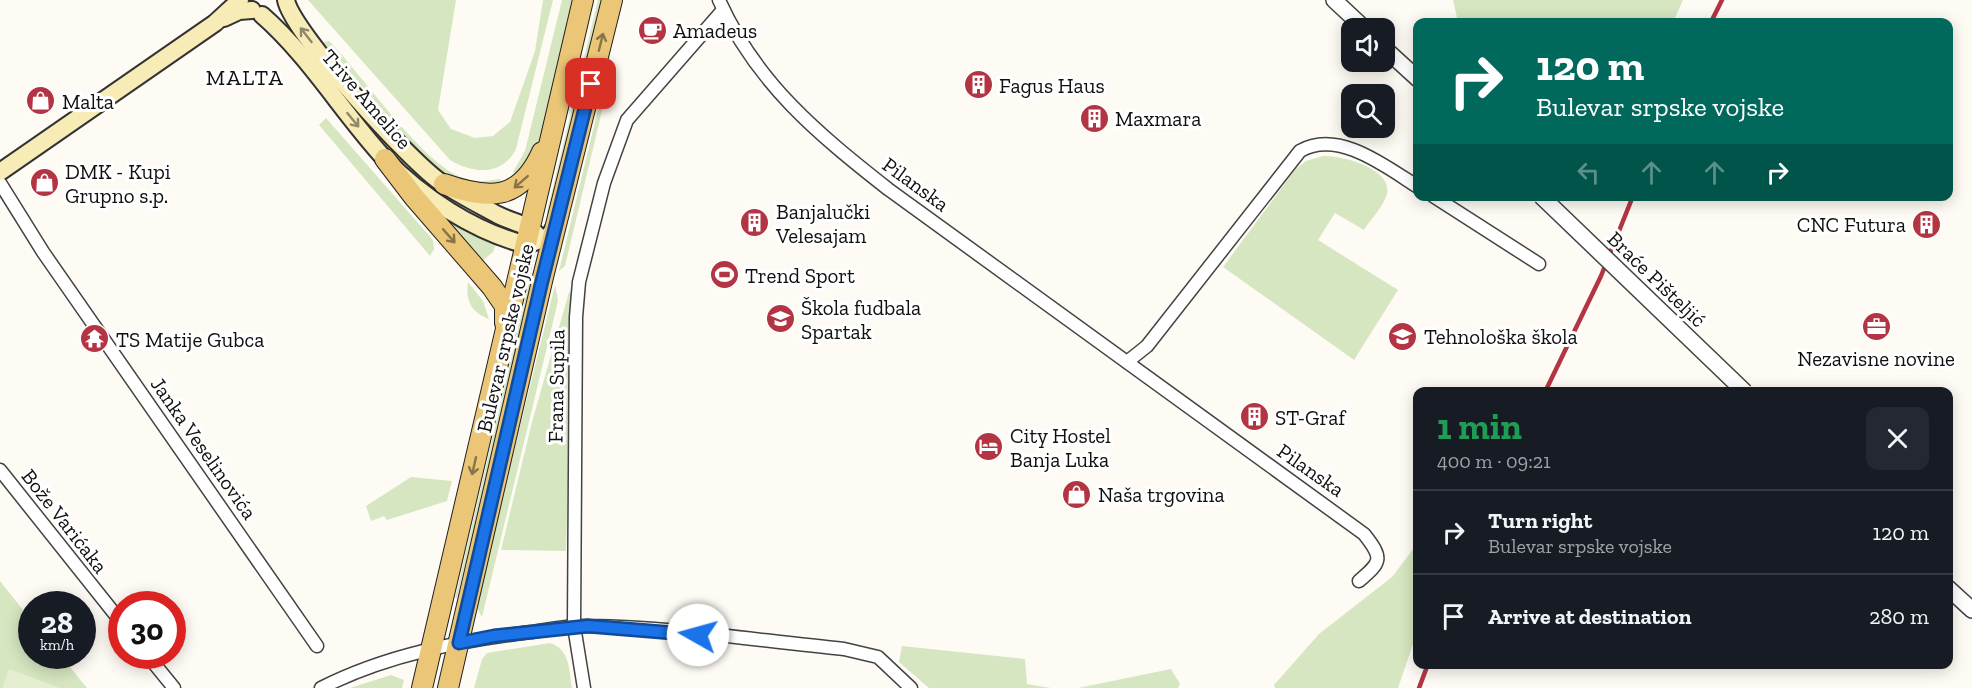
<!DOCTYPE html>
<html lang="en">
<head>
<meta charset="utf-8">
<style>
	body { margin:0; font-family:"Zilla Slab",serif; background:#242831; color:#f1f3f6; height:100vh; display:flex; flex-direction:column; font-size:22px; white-space:nowrap }
	* { box-sizing:border-box; margin:0 }
	p { font-size:20px; color:#9ea1a6 }
	.icon { flex:none; width:33px; height:33px; fill:none; stroke:currentColor; stroke-width:2; stroke-linecap:round; stroke-linejoin:round }
	.map { position:relative; flex:1; overflow:hidden }
	.side { position:absolute; left:1413px; top:387px; width:540px; height:282px; display:flex; flex-direction:column; background:#171b24; border-radius:12px; box-shadow:0 3px 15px #0003 }
	.side>* { flex:none }
	.hud { position:absolute; left:1413px; top:18px; width:540px; height:183px; border-radius:12px; box-shadow:0 3px 15px #0003; background:#00695c; color:#fff; overflow:hidden }
	.tools { position:absolute; left:1341px; top:18px; display:grid; gap:12px }
	.tools a { display:grid; place-items:center; width:54px; height:54px; border-radius:12px; background:#171b24; box-shadow:0 3px 15px #0003; font-size:30px }
	.speed { position:absolute; left:18px; top:591px; display:flex; gap:12px; font-size:30px; font-weight:700; text-align:center }
	.speed>* { display:grid; place-content:center; width:78px; height:78px; border-radius:50%; background:#171b24; box-shadow:0 3px 15px #0003; line-height:1 }
	.speed small { font-size:15px; font-weight:400 }
	.speed .limit { border:9px solid #d22; background:#fff; color:#111 }
	.pin { position:absolute; display:grid; place-items:center; width:51px; height:51px; color:#fff; margin:-26px; border-radius:12px; box-shadow:0 3px 9px #0006 }
	.me { position:absolute; width:66px; margin:-33px; rotate:277deg; stroke-linejoin:round; filter:drop-shadow(0 0 4px #0008) }
	.turn { display:flex; align-items:center; gap:21px; height:126px; padding:0 24px; font-size:27px }
	.turn .icon { width:78px; height:78px; stroke-width:2.5 }
	.turn b { display:block; font-size:42px; line-height:51px }
	.lanes { display:flex; align-items:center; height:57px; padding:0 24px; background:#0003; justify-content:center; gap:30px; direction:ltr }
	.lanes .off { opacity:.35 }
	.round { display:grid; place-items:center; flex:none; width:63px; height:63px; border-radius:12px; background:#242831 }
	.overview { display:flex; align-items:center; justify-content:space-between; height:102px; padding:0 24px }
	h1 { font-size:36px; font-weight:700; line-height:45px; color:#1e9e55 }
	ul { padding:0; list-style:none }
	li { display:flex; align-items:center; gap:18px; height:84px; padding:0 24px; border-top:2px solid #363941 }
	li div { flex:1 }
	li b { display:block; font-size:22px }
	li em { font-style:normal }
	.map>svg:first-child { display:block }
</style>
</head>
<body>
<div class="map">
<svg width="1972" height="688" viewBox="0 0 1972 688">
	<rect width="100%" height="100%" fill="#fefbf4"/>
	<g fill="#d6e6c0">
		<path d="M308 0H456L438 110 451 129 475 138 493 136 510 122 535 51 543 0H553L516 149C502 176 473 174 450 160Z"/>
		<path d="M562 0H575L541 144 516 177 513 172 525 151Z"/>
		<path d="M598 0H608L550 216 547 212Z"/>
		<path d="M1453 0H1683L1673 22H1458Z"/>
		<path d="M329 41C363 75 421 163 463 178 475 183 487 181 500 179L502 184 482 188 444 175 431 166 323 42Z"/>
		<path d="M607 72 611 73 565 266 559 271Z"/>
		<path d="M326 118 433 240 434 249 430 256 319 125Z"/>
		<path d="M1323 156C1340 155 1393 168 1387 194 1384 206 1370 220 1364 230L1335 213 1318 240 1398 290 1354 360 1223 267 1295 170 1306 161Z"/>
		<path d="M435 206 497 240 493 252 481 262Z"/>
		<path d="M530 278 534 279 457 598H455Z"/>
		<path d="M468 282 483 301 489 319C472 313 465 301 468 282Z"/>
		<path d="M555 285 558 301 482 617 477 608 479 593Z"/>
		<path d="M569 292 574 296 566 551 501 550 532 422Z"/>
		<path d="M411 477 452 481 447 501 387 520 384 516 371 521 366 506Z"/>
		<path d="M1417 544V632L1398 688H1275L1274 685 1319 634 1392 577Z"/>
		<path d="M0 581 31 620 32 656H61L87 688H0Z"/>
		<path d="M550 643C570 649 569 670 572 688H474L482 659 487 653Z"/>
		<path d="M902 646 1025 659 1027 684 1051 688H929L899 662Z"/>
		<path d="M1171 669 1180 684 1178 688H1078Z"/>
		<path d="M391 675 404 680 402 688H350Z"/>
	</g>
	<path fill="#e6eed1" d="M9 669 60 688H2Z"/>
	<g fill="none" stroke-linecap="round" stroke-linejoin="round">
		<defs>
			<g id="minor">
				<path d="M719 0C756 83 818 134 888 189L1364 534C1384 559 1381 562 1359 581"/>
				<path d="M0 183 43 252 317 646"/>
				<path d="M1433 196 1539 264"/>
				<path d="M1127 362 1147 346 1300 151C1338 129 1385 166 1418 187"/>
				<path d="M0 470 122 623"/>
				<path d="M148 656 174 688"/>
				<path d="M321 688C386 655 459 641 531 632 551 629 570 625 590 626 674 627 761 641 844 649L878 657 911 688"/>
				<path d="M584 688 574 626 576 317 579 282 604 183 627 120 723 10"/>
			</g>
			<g id="tertiary">
				<path d="M1334 0 1364 28"/>
				<path d="M1384 48 1418 79"/>
				<path d="M1948 588 1972 610"/>
			</g>
			<g id="secondary">
				<path d="M286 0C292 32 412 164 442 183 460 195 480 205 498 215 512 222 528 224 538 236"/>
				<path d="M262 15C309 56 342 112 384 158 421 197 475 232 527 245L549 236 556 225"/>
				<path d="M224 18 239 11 252 10"/>
				<path d="M0 172 215 23 240 0"/>
			</g>
			<g id="primary">
				<path d="M385 159 414 197 492 287 505 306V323"/>
				<path d="M444 184C490 200 520 201 542 152"/>
				<path d="M422 688 583 0"/>
				<path d="M448 688 543 277 612 0"/>
			</g>
		</defs>
		<use href="#minor" stroke="#434343" stroke-width="15"/>
		<use href="#tertiary" stroke="#434343" stroke-width="18"/>
		<use href="#secondary" stroke="#323232" stroke-width="20"/>
		<use href="#primary" stroke="#212121" stroke-width="22"/>
		<use href="#minor" stroke="#fff" stroke-width="12"/>
		<use href="#tertiary" stroke="#fff" stroke-width="15"/>
		<use href="#secondary" stroke="#f7ebb6" stroke-width="16"/>
		<use href="#primary" stroke="#ebc677" stroke-width="20"/>
		<g stroke="#b33544" stroke-width="4.5">
			<path d="M1711 22 1722 0"/>
			<path d="M1545 392 1601 276 1633 196"/>
			<path d="M1419 688 1428 664"/>
		</g>
		<defs>
			<path id="tertiary-bridge" d="M1541 196 1745 392"/>
		</defs>
		<use href="#tertiary-bridge" stroke="#434343" stroke-width="18" stroke-linecap="butt"/>
		<use href="#tertiary-bridge" stroke="#fff" stroke-width="15"/>
	</g>
	<defs><path id="oneway-shaft" d="M-6 0H5M1.5-3L5.5 0L1.5 3" fill="none" stroke-width="1.6" stroke-linecap="round" stroke-linejoin="round" transform="scale(1.5)"/></defs>
	<g stroke="#8f886b">
		<use href="#oneway-shaft" transform="translate(306 35) rotate(-128)"/>
		<use href="#oneway-shaft" transform="translate(353 120) rotate(51)"/>
	</g>
	<g stroke="#887449">
		<use href="#oneway-shaft" transform="translate(601 42) rotate(-76)"/>
		<use href="#oneway-shaft" transform="translate(521 182) rotate(139)"/>
		<use href="#oneway-shaft" transform="translate(449 236) rotate(49)"/>
		<use href="#oneway-shaft" transform="translate(474 466) rotate(103)"/>
	</g>
	<g fill="none" stroke-linecap="round" stroke-linejoin="round">
		<defs>
			<path id="route" d="M591 84 541 285 459 643 494 636 588 626 698 635"/>
		</defs>
		<use href="#route" stroke="#114b97" stroke-width="15"/>
		<use href="#route" stroke="#1a73e8" stroke-width="10"/>
	</g>
	<defs>
		<symbol id="cafe-disc" viewBox="-11 -11 22 22"><circle r="9.5" fill="#b33544" stroke="#fff"/><path d="M-5.5-4.5H6V0H3Q3 3.5 0 3.5H-2.5Q-5.5 3.5-5.5 0ZM3-3.2v2h1.7v-2ZM-6 4.5H4V6H-6Z" fill="#fff"/></symbol>
		<symbol id="building-disc" viewBox="-11 -11 22 22"><circle r="9.5" fill="#b33544" stroke="#fff"/><path d="M-4-6H4V6H1V3H-1V6H-4ZM-2.5-4.3h1.7v1.8h-1.7ZM.8-4.3h1.7v1.8H.8ZM-2.5-1h1.7V.8h-1.7ZM.8-1h1.7V.8H.8Z" fill="#fff"/></symbol>
		<symbol id="shop-disc" viewBox="-11 -11 22 22"><circle r="9.5" fill="#b33544" stroke="#fff"/><path d="M-5-2.5h2.3a2.7 3.5 0 0 1 5.4 0H5L5.5 6h-11ZM-1.5-2.5h3a1.5 2.3 0 0 0-3 0Z" fill="#fff"/></symbol>
		<symbol id="stadium-disc" viewBox="-11 -11 22 22"><circle r="9.5" fill="#b33544" stroke="#fff"/><path d="M0-5a6.5 5 0 1 0 0 10a6.5 5 0 1 0 0-10ZM-3.5-1.8h7v3.6h-7Z" fill="#fff"/></symbol>
		<symbol id="school-disc" viewBox="-11 -11 22 22"><circle r="9.5" fill="#b33544" stroke="#fff"/><path d="M0-5L7-2L0 1L-7-2ZM-4 1L0 2.5L4 1V4Q0 6-4 4Z" fill="#fff"/></symbol>
		<symbol id="office-disc" viewBox="-11 -11 22 22"><circle r="9.5" fill="#b33544" stroke="#fff"/><path d="M-6-3h4V-5.5h4V-3h4V5H-6ZM-1-4.5V-3h2v-1.5ZM-6 0V1H6V0Z" fill="#fff"/></symbol>
		<symbol id="temple-disc" viewBox="-11 -11 22 22"><circle r="9.5" fill="#b33544" stroke="#fff"/><path d="M0-6L5-2H3V0L6.5 2.5H4V6H1.5V3h-3V6H-4V2.5H-6.5L-3 0V-2H-5Z" fill="#fff"/></symbol>
		<symbol id="hotel-disc" viewBox="-11 -11 22 22"><circle r="9.5" fill="#b33544" stroke="#fff"/><path d="M-6-4.5h1.5V1H6V5H4.5V3h-9V5H-6ZM-4 0a1.8 1.8 0 1 1 3.6 0ZM.5 0V-2.5h3Q6-2.5 6 0Z" fill="#fff"/></symbol>
	</defs>
	<g fill-rule="evenodd">
		<use href="#cafe-disc" x="636" y="14" width="33" height="33"/>
		<use href="#building-disc" x="962" y="68" width="33" height="33"/>
		<use href="#shop-disc" x="24" y="84" width="33" height="33"/>
		<use href="#building-disc" x="1078" y="102" width="33" height="33"/>
		<use href="#shop-disc" x="28" y="166" width="33" height="33"/>
		<use href="#building-disc" x="738" y="206" width="33" height="33"/>
		<use href="#building-disc" x="1910" y="208" width="33" height="33"/>
		<use href="#stadium-disc" x="708" y="258" width="33" height="33"/>
		<use href="#school-disc" x="764" y="302" width="33" height="33"/>
		<use href="#office-disc" x="1860" y="310" width="33" height="33"/>
		<use href="#school-disc" x="1386" y="320" width="33" height="33"/>
		<use href="#temple-disc" x="78" y="322" width="33" height="33"/>
		<use href="#building-disc" x="1238" y="400" width="33" height="33"/>
		<use href="#hotel-disc" x="972" y="430" width="33" height="33"/>
		<use href="#shop-disc" x="1060" y="478" width="33" height="33"/>
	</g>
	<g text-anchor="middle" dominant-baseline="central" stroke-width="6" stroke-linejoin="round" paint-order="stroke">
		<g font-size="21" fill="#101010" stroke="#fff" text-anchor="start">
			<text x="673" y="30">Amadeus</text>
			<text x="999" y="85">Fagus Haus</text>
			<text x="62" y="101">Malta</text>
			<text x="1115" y="118">Maxmara</text>
			<text x="65" y="171">DMK - Kupi<tspan x="65" dy="24">Grupno s.p.</tspan></text>
			<text x="776" y="211">Banjalučki<tspan x="776" dy="24">Velesajam</tspan></text>
			<text x="1906" y="224" text-anchor="end">CNC Futura</text>
			<text x="745" y="275">Trend Sport</text>
			<text x="801" y="307">Škola fudbala<tspan x="801" dy="24">Spartak</tspan></text>
			<text x="1424" y="336">Tehnološka škola</text>
			<text x="116" y="339">TS Matije Gubca</text>
			<text x="1876" y="358" text-anchor="middle">Nezavisne novine</text>
			<text x="1275" y="417">ST-Graf</text>
			<text x="1010" y="435">City Hostel<tspan x="1010" dy="24">Banja Luka</tspan></text>
			<text x="1098" y="494">Naša trgovina</text>
		</g>
		<g font-size="21" fill="#101010" stroke="#fff">
			<text transform="translate(367 99) rotate(49)">Trive Amelice</text>
			<text transform="translate(916 184) rotate(36)">Pilanska</text>
			<text transform="translate(1657 279) rotate(44)">Braće Pišteljić</text>
			<text transform="translate(505 338) rotate(-77)">Bulevar srpske vojske</text>
			<text transform="translate(556 386) rotate(-89)">Frana Supila</text>
			<text transform="translate(204 448) rotate(55)">Janka Veselinovića</text>
			<text transform="translate(1311 470) rotate(35)">Pilanska</text>
			<text transform="translate(65 521) rotate(52)">Bože Varićaka</text>
		</g>
		<g font-size="22" letter-spacing="1.5" fill="#101010" stroke="#fff">
			<text x="245" y="77">MALTA</text>
		</g>
	</g>
</svg>
<div class="tools">
<a><svg class="icon" aria-label="sound" viewBox="0 0 24 24"><path d="M4 9h4l5-4v14l-5-4H4zM17 9q2 3 0 6"/></svg></a>
<a><svg class="icon" aria-label="search" viewBox="0 0 24 24"><circle cx="10" cy="10" r="6"/><path d="M15 15l6 6"/></svg></a>
</div>
<div class="speed"><div>28<small>km/h</small></div><div class="limit">30</div></div>
<div class="pin" style="left:591px;top:84px;background:#d93025"><svg class="icon" aria-label="arrive" viewBox="0 0 24 24"><path d="M6 21V4h12l-3 4 3 4H6"/></svg></div>
<svg class="me" style="left:698px;top:635px" viewBox="-20 -20 40 40"><circle r="19" fill="#fff"/><path d="M0-13L10 11 0 6-10 11z" fill="#1a73e8"/></svg>
<div class="hud">
<div class="turn"><svg class="icon" aria-label="right" viewBox="0 0 24 24"><path d="M7 20v-9h11M14 6l5 5-5 5"/></svg><div><b>120 m</b>Bulevar srpske vojske</div></div>
<div class="lanes"><svg class="icon off" aria-label="left" viewBox="0 0 24 24"><path d="M17 20v-9H6M10 6l-5 5 5 5"/></svg><svg class="icon off" aria-label="ahead" viewBox="0 0 24 24"><path d="M12 20V5M6 11l6-6 6 6"/></svg><svg class="icon off" aria-label="ahead" viewBox="0 0 24 24"><path d="M12 20V5M6 11l6-6 6 6"/></svg><svg class="icon" aria-label="right" viewBox="0 0 24 24"><path d="M7 20v-9h11M14 6l5 5-5 5"/></svg></div>
</div>
<section class="side">
<div class="overview"><div><h1>1 min</h1><p>400 m · 09:21</p></div><a class="round"><svg class="icon" aria-label="close" viewBox="0 0 24 24"><path d="M6 6l12 12M18 6L6 18"/></svg></a></div>
<ul>
<li><svg class="icon" aria-label="right" viewBox="0 0 24 24"><path d="M7 20v-9h11M14 6l5 5-5 5"/></svg><div><b>Turn right</b><p>Bulevar srpske vojske</p></div><em>120 m</em></li>
<li><svg class="icon" aria-label="arrive" viewBox="0 0 24 24"><path d="M6 21V4h12l-3 4 3 4H6"/></svg><div><b>Arrive at destination</b></div><em>280 m</em></li>
</ul>
</section>
</div>
</body>
</html>
